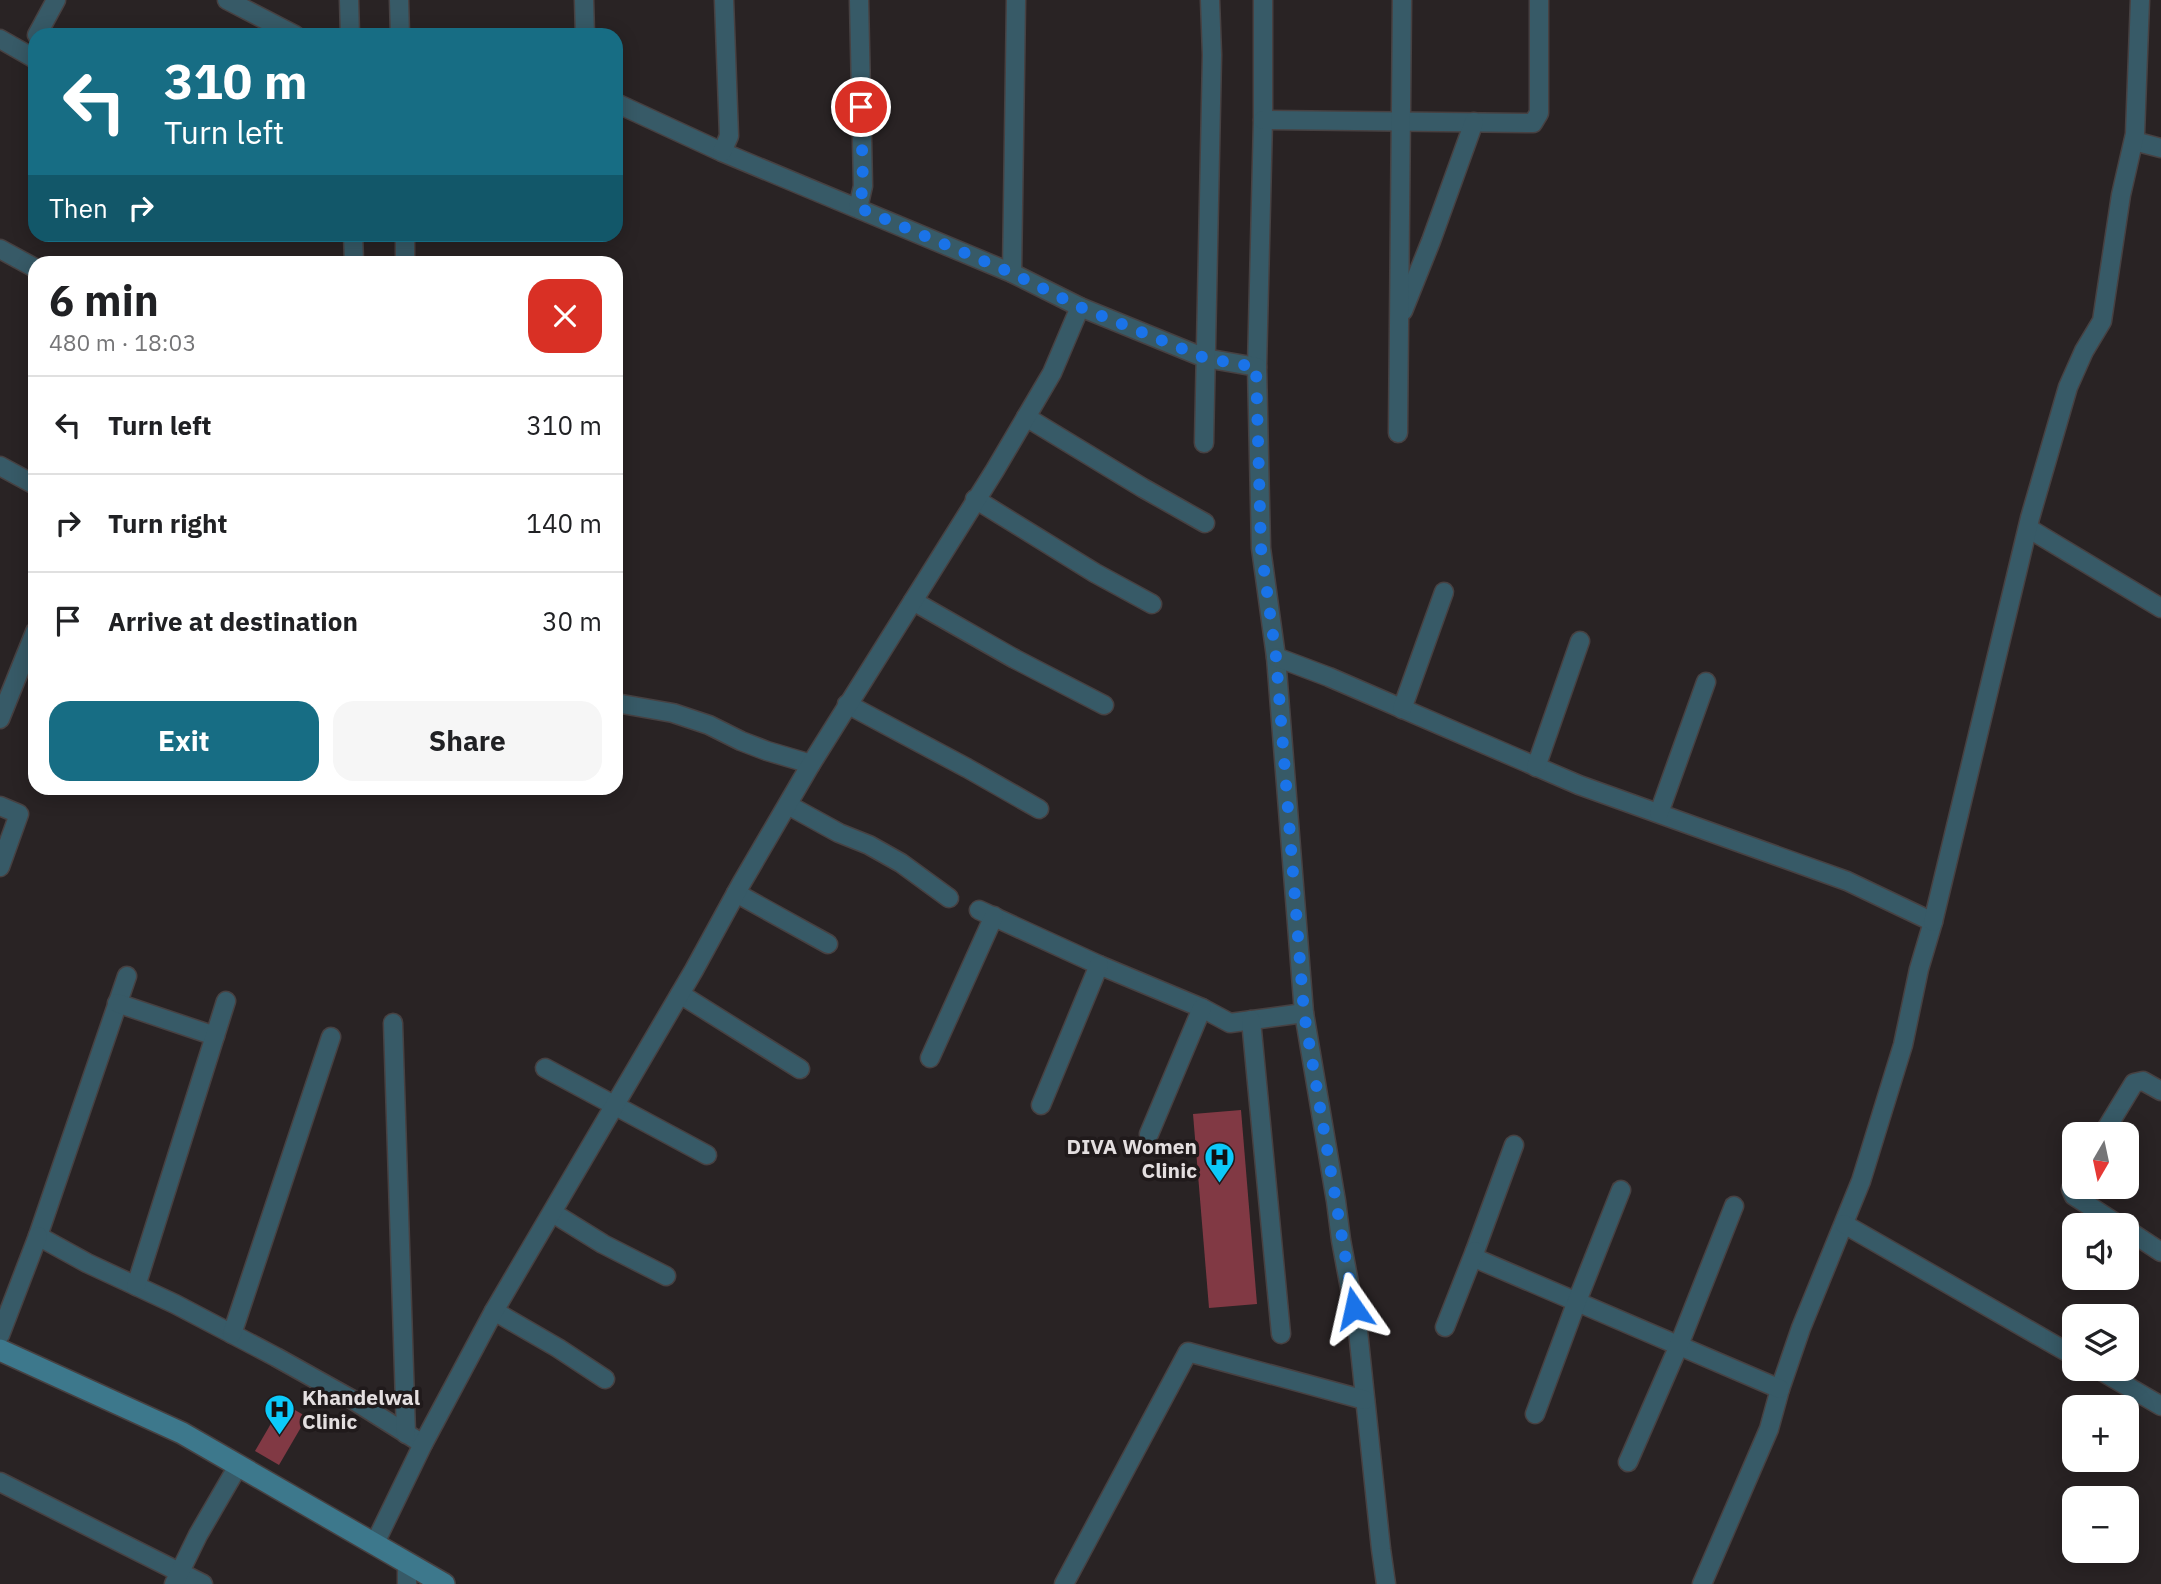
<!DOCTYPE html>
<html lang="en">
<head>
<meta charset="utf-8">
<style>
	body { margin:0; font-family:"IBM Plex Sans",sans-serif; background:#f6f6f6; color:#202124; height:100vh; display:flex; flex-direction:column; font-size:26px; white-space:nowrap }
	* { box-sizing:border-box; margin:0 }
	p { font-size:23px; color:#757577 }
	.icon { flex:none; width:38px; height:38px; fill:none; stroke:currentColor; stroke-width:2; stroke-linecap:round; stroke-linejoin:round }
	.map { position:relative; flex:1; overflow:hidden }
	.panel { position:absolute; left:28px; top:256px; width:595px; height:539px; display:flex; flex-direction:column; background:#fff; border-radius:21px; box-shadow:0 4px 18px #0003 }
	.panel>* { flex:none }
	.hud { position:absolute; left:28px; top:28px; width:595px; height:214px; border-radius:21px; box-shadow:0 4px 18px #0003; background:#176d84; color:#fff; overflow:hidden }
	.needle { width:46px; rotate:189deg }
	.tools { position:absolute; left:2062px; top:1122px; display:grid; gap:14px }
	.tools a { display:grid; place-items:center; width:77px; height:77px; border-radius:14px; background:#fff; box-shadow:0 4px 18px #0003; font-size:35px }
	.pin { position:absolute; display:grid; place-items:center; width:60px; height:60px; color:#fff; margin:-30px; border:4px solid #fff; border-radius:50%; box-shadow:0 2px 7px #0007 }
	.me { position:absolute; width:77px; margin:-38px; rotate:349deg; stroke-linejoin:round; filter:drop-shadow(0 0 5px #0008) }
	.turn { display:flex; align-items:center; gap:24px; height:147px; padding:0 21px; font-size:32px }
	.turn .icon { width:91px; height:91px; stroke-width:2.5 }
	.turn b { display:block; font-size:49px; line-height:60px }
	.then { display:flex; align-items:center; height:66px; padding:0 21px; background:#0003; gap:14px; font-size:26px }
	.round { display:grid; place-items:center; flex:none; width:74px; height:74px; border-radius:21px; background:#f6f6f6 }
	.overview { display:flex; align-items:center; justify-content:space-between; height:119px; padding:0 21px }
	h1 { font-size:42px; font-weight:800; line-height:52px }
	.cta { display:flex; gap:14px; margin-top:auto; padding:14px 21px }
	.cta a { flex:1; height:80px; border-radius:21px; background:#176d84; color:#fff; font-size:28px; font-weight:800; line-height:80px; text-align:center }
	.cta a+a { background:#f6f6f6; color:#202124 }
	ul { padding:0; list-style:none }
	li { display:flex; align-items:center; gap:21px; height:98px; padding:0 21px; border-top:2px solid #e0e0e0 }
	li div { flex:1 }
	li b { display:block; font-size:26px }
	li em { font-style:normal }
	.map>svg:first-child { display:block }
</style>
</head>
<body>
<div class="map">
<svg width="2161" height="1584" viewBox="0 0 2161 1584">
	<rect width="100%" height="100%" fill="#292324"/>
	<g fill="#813944">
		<path d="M1241 1110 1257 1304 1209 1308 1193 1114Z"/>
		<path d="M283 1403 307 1417 279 1465 255 1451Z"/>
	</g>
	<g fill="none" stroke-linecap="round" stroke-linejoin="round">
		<defs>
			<g id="street">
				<path d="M227 0 295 35"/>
				<path d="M349 0 350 35"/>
				<path d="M399 0 400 35"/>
				<path d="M584 0 585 35"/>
				<path d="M1263 0V120L1257 367 1261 548 1276 657 1304 1013 1336 1201 1341 1240 1358 1331 1381 1549 1386 1584"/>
				<path d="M37 35 56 0"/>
				<path d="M0 39 35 59"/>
				<path d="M616 103 722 152 1012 273 1080 307 1205 358 1257 367"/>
				<path d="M1263 120 1533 123 1539 113V0"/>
				<path d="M2134 141 2161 148"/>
				<path d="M722 152 729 136 724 0"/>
				<path d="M858 208 863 186 859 0"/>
				<path d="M353 234 354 262"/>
				<path d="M405 234V262"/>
				<path d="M0 249 35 268"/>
				<path d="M1012 273 1016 0"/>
				<path d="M1403 311 1431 241 1474 122"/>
				<path d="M1026 417 1143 488 1205 523"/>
				<path d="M1398 433 1402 0"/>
				<path d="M1204 443 1212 55 1210 0"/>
				<path d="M0 466 35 485"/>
				<path d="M975 499 1095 573 1152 604"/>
				<path d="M2028 528 2161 608"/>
				<path d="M913 601 1015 659 1104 705"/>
				<path d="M1276 657 1329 677 1579 785 1847 881 1933 922 1919 969 1903 1045 1861 1181 1801 1328 1780 1389 1769 1429 1702 1584"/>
				<path d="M616 703 673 713 709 725 741 741 767 751 811 764"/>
				<path d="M847 704 967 768 1039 809"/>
				<path d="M1402 709 1444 592"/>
				<path d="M0 719 35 632"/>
				<path d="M1536 767 1580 641"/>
				<path d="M788 805 839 833 869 845 901 863 949 898"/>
				<path d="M0 806 19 814 0 867"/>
				<path d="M1659 813 1706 682"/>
				<path d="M736 893 828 944"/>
				<path d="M979 910 1099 965 1202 1008 1230 1023 1304 1013"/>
				<path d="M1933 922 2030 518 2068 387 2084 351 2102 321 2121 195 2135 134 2140 0"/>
				<path d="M127 976 38 1236 87 1263 175 1304 276 1357 353 1400 423 1444"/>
				<path d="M680 994 800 1069"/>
				<path d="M117 1003 215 1036"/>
				<path d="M1251 1020 1281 1334"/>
				<path d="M393 1023 406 1434"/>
				<path d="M930 1058 994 916"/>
				<path d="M545 1068 707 1155"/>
				<path d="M1041 1105 1099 965"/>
				<path d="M1149 1134 1202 1008"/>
				<path d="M2103 1134 2134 1083 2143 1081 2161 1091"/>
				<path d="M1514 1145 1475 1251 1477 1259 1780 1389"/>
				<path d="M2074 1182 2071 1189 2074 1196 2119 1225"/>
				<path d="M553 1213 603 1244 666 1276"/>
				<path d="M1844 1224 2074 1356"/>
				<path d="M2126 1229 2161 1252"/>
				<path d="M136 1286 226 1001"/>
				<path d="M494 1311 558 1348 605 1379"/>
				<path d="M1445 1327 1475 1251"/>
				<path d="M232 1334 331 1037"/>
				<path d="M0 1335 38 1236"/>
				<path d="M2096 1368 2161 1406"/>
				<path d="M1535 1414 1577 1301 1621 1190"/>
				<path d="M1628 1462 1679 1345 1734 1206"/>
				<path d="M0 1482 203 1584"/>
				<path d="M374 1545 423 1444 494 1311 694 970 741 884 811 764 995 470 1052 373 1080 307"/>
				<path d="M174 1584 198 1535 238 1466"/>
				<path d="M407 1584V1562"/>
				<path d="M1064 1584 1188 1352 1365 1400"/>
			</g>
			<path id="secondary" d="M0 1350 182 1433 444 1584"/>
		</defs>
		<use href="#street" stroke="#474142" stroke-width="21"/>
		<use href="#secondary" stroke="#474142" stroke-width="24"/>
		<use href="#street" stroke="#375a67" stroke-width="18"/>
		<use href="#secondary" stroke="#3d788c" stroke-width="21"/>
	</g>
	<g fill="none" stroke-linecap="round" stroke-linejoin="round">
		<path stroke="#1a73e8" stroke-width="12" stroke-dasharray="0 21.6" d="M861 107 863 186 859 208 1012 273 1080 307 1205 358 1256 367 1261 548 1276 657 1304 1013 1354 1308"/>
	</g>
	<defs>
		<symbol id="hospital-pin" viewBox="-11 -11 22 30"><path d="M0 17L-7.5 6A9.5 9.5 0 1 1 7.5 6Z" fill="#0ccafa" stroke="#201a1b"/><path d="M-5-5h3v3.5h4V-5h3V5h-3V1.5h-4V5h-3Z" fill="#111"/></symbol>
	</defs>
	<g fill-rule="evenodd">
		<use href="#hospital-pin" x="1202" y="1140" width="35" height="47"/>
		<use href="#hospital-pin" x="262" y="1392" width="35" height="47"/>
	</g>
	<g text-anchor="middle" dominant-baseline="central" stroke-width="7" stroke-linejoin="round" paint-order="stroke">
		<g font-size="21" font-weight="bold" fill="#e4dfe0" stroke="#201a1b" text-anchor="end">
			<text x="1197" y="1146">DIVA Women<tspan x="1197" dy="24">Clinic</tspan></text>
			<text x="302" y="1397" text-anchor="start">Khandelwal<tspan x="302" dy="24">Clinic</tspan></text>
		</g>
	</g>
</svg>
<div class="tools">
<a><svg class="needle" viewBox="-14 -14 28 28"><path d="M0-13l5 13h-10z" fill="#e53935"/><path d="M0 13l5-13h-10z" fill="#757577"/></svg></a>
<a><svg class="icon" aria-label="sound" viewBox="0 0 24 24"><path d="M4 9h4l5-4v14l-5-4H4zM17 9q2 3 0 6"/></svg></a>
<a><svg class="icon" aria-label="layers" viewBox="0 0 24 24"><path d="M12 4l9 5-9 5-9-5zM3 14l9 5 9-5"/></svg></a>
<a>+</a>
<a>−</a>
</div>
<div class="pin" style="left:861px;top:107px;background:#d93025"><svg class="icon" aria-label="arrive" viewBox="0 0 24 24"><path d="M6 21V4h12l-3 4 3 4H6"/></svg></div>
<svg class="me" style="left:1354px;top:1308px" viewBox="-20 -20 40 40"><path d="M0-17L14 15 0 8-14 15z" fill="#1a73e8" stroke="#fff" stroke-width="4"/></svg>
<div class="hud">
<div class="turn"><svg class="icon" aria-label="left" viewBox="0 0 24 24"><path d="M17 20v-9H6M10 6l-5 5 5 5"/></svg><div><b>310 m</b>Turn left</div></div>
<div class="then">Then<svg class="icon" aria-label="right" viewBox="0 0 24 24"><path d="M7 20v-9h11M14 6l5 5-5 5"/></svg></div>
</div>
<section class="panel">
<div class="overview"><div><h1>6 min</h1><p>480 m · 18:03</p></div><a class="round" style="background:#d93025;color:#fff"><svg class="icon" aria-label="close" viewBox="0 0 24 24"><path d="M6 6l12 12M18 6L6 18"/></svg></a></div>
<ul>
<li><svg class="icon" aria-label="left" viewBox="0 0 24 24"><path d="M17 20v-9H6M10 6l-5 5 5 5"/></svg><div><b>Turn left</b></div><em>310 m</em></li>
<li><svg class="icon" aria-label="right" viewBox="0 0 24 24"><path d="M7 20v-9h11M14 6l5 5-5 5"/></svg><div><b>Turn right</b></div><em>140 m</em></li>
<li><svg class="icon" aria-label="arrive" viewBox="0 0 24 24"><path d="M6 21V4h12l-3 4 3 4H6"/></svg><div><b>Arrive at destination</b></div><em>30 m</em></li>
</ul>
<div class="cta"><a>Exit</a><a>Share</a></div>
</section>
</div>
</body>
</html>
